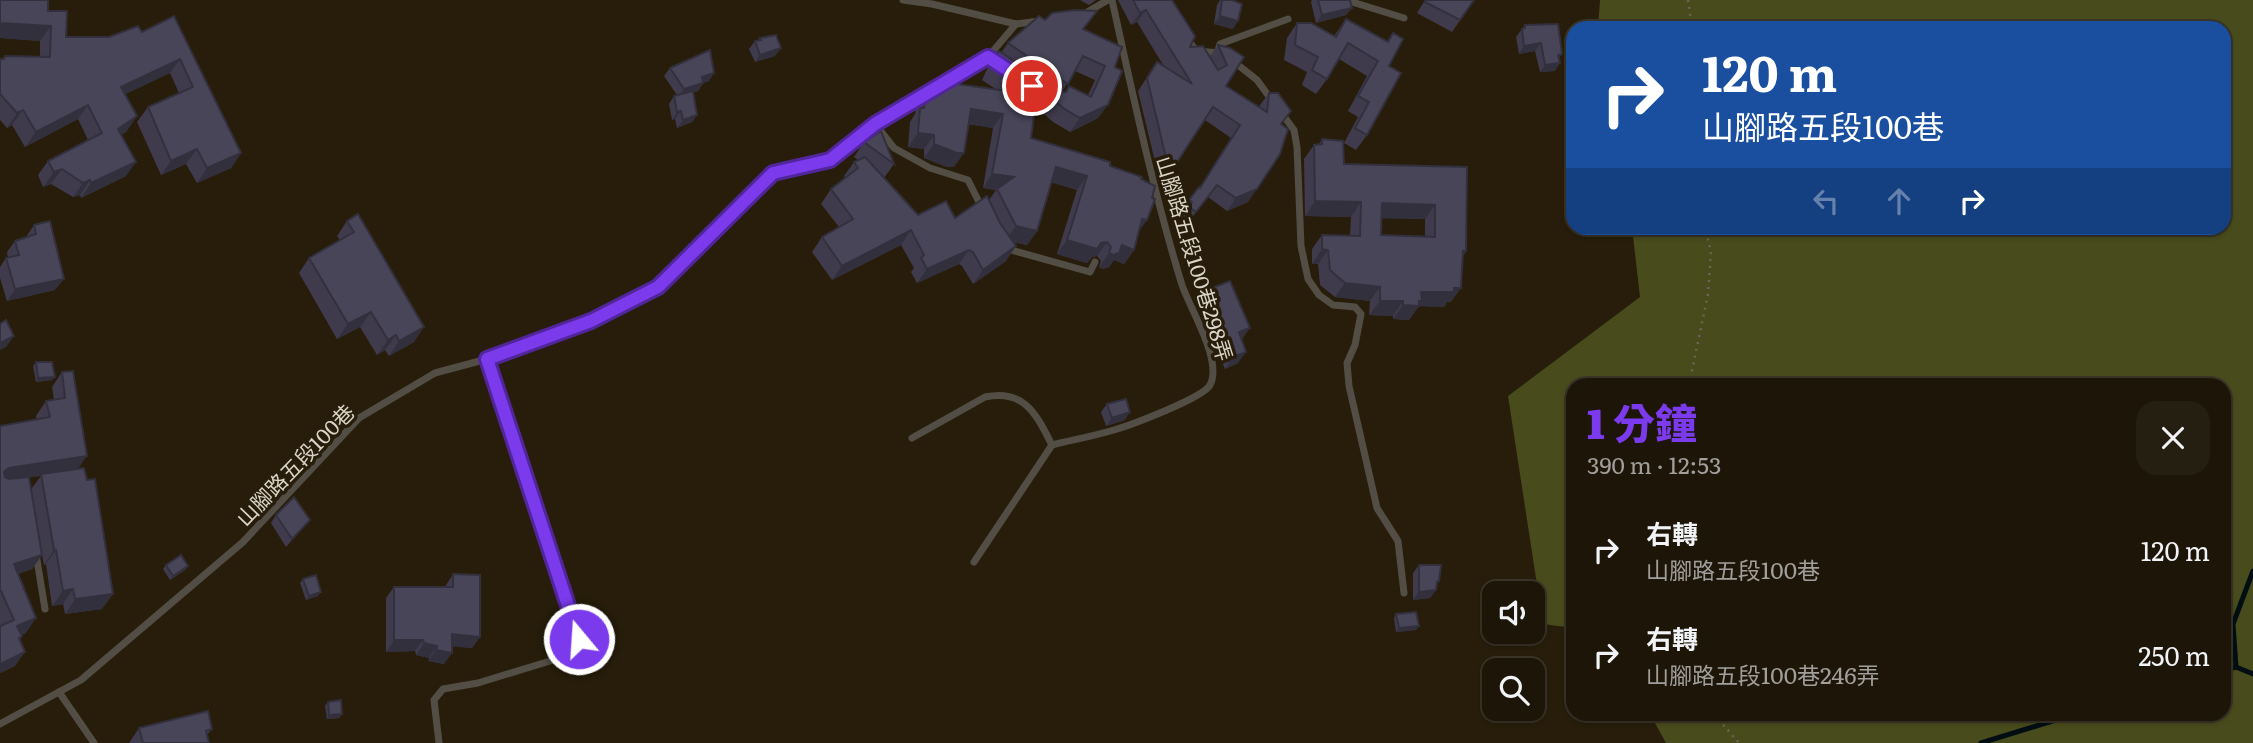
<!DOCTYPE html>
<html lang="zh-TW">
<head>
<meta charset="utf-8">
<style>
	body { margin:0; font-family:Literata,"Noto Sans TC",serif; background:#251f12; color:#f1f3f6; height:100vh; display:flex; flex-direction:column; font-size:26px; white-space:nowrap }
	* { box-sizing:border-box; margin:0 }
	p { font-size:23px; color:#a09f9c }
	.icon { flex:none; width:38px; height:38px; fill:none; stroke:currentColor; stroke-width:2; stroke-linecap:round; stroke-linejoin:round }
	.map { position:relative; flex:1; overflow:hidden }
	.side { position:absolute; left:1566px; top:378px; width:665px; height:343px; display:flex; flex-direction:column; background:#1d1608; border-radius:21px; box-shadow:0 2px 5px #0004,0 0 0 2px #3b3529 }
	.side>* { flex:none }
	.guide { position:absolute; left:1566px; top:21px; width:665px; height:214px; border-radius:21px; box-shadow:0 2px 5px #0004,0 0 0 2px #3b3529; background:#1a4fa0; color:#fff; overflow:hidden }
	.fabs { position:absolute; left:1482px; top:581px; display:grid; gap:14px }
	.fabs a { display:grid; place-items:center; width:63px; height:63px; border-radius:14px; background:#1d1608; box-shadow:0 2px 5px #0004,0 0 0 2px #3b3529; font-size:35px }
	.pin { position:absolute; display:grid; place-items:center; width:60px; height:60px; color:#fff; margin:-30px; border:4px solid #fff; border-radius:50%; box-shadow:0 2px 7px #0007 }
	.me { position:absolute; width:77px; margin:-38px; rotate:342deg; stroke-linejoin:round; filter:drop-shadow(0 0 5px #0008) }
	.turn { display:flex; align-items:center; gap:24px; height:147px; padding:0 21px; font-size:32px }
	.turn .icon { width:91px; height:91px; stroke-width:2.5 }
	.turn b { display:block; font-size:49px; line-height:60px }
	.lanes { display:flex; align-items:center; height:66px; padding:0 21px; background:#0003; justify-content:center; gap:35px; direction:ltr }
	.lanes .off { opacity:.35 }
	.round { display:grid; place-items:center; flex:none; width:74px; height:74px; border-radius:21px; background:#251f12 }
	.overview { display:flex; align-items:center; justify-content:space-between; height:119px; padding:0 21px }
	h1 { font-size:42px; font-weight:800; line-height:52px; color:#7c3aed }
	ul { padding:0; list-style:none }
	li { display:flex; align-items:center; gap:21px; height:105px; padding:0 21px }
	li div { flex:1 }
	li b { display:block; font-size:26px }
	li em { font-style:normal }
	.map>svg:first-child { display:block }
</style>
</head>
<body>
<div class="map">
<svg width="2253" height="743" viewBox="0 0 2253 743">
	<rect width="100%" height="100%" fill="#271d0a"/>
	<path fill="#484b1c" d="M1600 0H2253V743H1666L1650 714H2224V385H1573V628L1543 624 1508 396 1640 297 1632 228H2224V28H1598Z"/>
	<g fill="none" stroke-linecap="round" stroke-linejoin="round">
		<g stroke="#000e14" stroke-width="5">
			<path d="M2236 667 2233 624 2253 571"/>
			<path d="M2224 671 2236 667 2253 674"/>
			<path d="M1981 743 2075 714"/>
		</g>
		<g stroke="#6c6454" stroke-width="2.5" stroke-dasharray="2 5" stroke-linecap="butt">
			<path d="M1688 0 1692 28"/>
			<path d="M1689 385 1708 294 1711 252 1705 228"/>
			<path d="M1714 714 1739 743"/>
		</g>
		<g stroke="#524e45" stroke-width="7">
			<path d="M903 0 932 4 1016 24 1039 21"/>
			<path d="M1351 0 1352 2 1404 18"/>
			<path d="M1082 15 1108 0"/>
			<path d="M1185 37 1197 51 1220 53"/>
			<path d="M1218 51 1220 44 1288 19"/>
			<path d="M1233 61 1257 80 1273 102"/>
			<path d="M1280 111 1294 130 1297 147 1301 246 1308 279 1319 295 1333 305 1355 307 1361 314 1355 345 1347 363 1349 386 1377 508 1398 541 1404 593"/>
			<path d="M875 124 894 148 930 168 968 180 982 208"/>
			<path d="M1004 248 1090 272 1095 262"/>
			<path d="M912 438 985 397C1025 389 1036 414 1052 445"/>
			<path d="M36 554 45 609"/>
			<path d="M974 562 1052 445C1072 440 1094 436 1114 430 1131 425 1203 398 1210 385 1223 361 1190 309 1182 285 1153 191 1133 95 1112 0"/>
			<path d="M59 692 94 743"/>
			<path d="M0 724 81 680 243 542 359 418 435 373 487 359 591 321 658 287 773 173 829 160 875 124 988 57 1016 24"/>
			<path d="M439 743 434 700 443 689 478 683 563 657 574 651 579 639 487 359"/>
		</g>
	</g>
	<g fill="#3f3b4d" fill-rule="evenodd">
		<path d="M0 0 48 11 66 37H109L142 32 174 16 241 153 231 168 197 183 186 164 161 175 137 122 148 107 179 93 170 73 125 94 127 131 121 135 126 176 81 198 80 195 73 197 51 184 43 187 38 175 48 161 88 140 78 119 25 147 12 125 7 128 0 120V59H3L5 56 40 57V41L0 38Z"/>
		<path d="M1080 0H1096L1089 5Z"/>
		<path d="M1118 0H1172L1190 47 1210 56 1218 45 1230 48 1226 86 1260 108V105L1269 93 1282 124 1248 202 1227 211 1208 197 1187 224 1180 219 1183 214 1180 212 1199 187H1200L1231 138 1205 120 1163 183 1158 174 1138 91 1157 62 1165 68 1137 22 1131 25Z"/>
		<path d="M1220 0H1232L1233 29 1214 24 1217 5Z"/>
		<path d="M1312 0H1350L1346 15 1316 23 1311 2Z"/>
		<path d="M1425 0H1474L1452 32 1417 13Z"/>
		<path d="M1346 19 1387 42 1393 33 1389 66 1367 135 1356 150 1344 143 1358 117 1348 111 1367 76 1339 59 1327 79 1316 94 1302 85 1307 72 1284 60 1287 38 1297 23 1334 36Z"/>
		<path d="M1045 20 1084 29 1122 47 1098 118 1070 132 1053 122 1035 106 1031 138 1110 166 1141 179 1138 234 1134 250 1124 264 1114 260 1109 267 1103 269 1099 267 1101 261 1097 256 1092 257 1087 263 1057 254 1077 190 1051 182 1037 231 1027 245 1012 242 1006 261 973 284 962 266 959 264 917 283 911 272 914 268 901 245 832 280 812 252 822 237 839 227 821 204 831 189 845 178 844 176 854 162 858 160 854 157 864 142 894 164 884 178 918 215 955 218 989 200 996 190 983 188 993 128 968 124 954 167H947L924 158V149L908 147 910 122 915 114 916 108 926 94 956 84 997 90 982 80 989 65 999 51 1001 53 1008 43ZM1075 71 1095 80 1088 95 1069 86 1065 92H1062Z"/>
		<path d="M1525 25 1562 54 1559 58 1555 71 1540 72 1535 51 1519 54 1516 37Z"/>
		<path d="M760 38 775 56 755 62 749 49 755 41 759 40Z"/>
		<path d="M670 68 709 81 703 83 698 91 693 92 697 115 692 122 677 128 675 119 672 120 669 104 674 96 677 95 664 76Z"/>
		<path d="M1322 139 1344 164 1467 167 1466 251 1463 256 1451 302H1447L1444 307 1419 306 1409 320 1393 319V316L1369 315 1370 301 1335 297 1320 285 1318 264H1312V249L1322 235H1350L1351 217 1305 216 1304 159 1314 145 1319 144ZM1381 218 1425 219V237L1381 235Z"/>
		<path d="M358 214 414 342 389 356 385 350 377 355 360 327 337 339 299 273 309 258 340 240 337 236 347 221Z"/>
		<path d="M34 225 55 290 7 301 0 278V267L6 258H8L7 252 15 241 26 237Z"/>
		<path d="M1204 291 1242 339 1238 363 1225 369 1196 303Z"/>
		<path d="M36 362 55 377 52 380 36 382 33 366Z"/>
		<path d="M62 372 77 469 102 609 65 614 63 604 52 606 46 564 44 565 42 555 32 569 18 574 26 633 21 635 22 636 20 640 15 666 0 673V426L37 420 36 416 46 401 54 400 52 387ZM41 476 31 489 29 477Z"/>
		<path d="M1107 404 1125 420 1106 426 1101 412Z"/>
		<path d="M276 515 310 520 304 527 286 547 271 523Z"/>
		<path d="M166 565 185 570 170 580 163 569Z"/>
		<path d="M1419 565 1439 581 1436 586V590L1430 598 1413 600V573Z"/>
		<path d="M453 574 480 637 472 648 452 646 444 664 428 661 429 658 416 655 415 651 386 652V598L394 587H445Z"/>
		<path d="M303 579 318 596 306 600 300 583Z"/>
		<path d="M1396 614 1419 626 1416 630 1396 632 1394 618Z"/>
		<path d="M328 702 342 714 339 718 327 719 325 706Z"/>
		<path d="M139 728 212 729 207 735 209 743H129Z"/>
	</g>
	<g fill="#33303e">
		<path d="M1352 8 1346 15 1316 23 1322 15Z"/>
		<path d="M1146 10 1137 22 1131 25 1140 13Z"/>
		<path d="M1220 16 1238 21 1233 29 1214 24Z"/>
		<path d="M0 23 51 26 40 41 0 38Z"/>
		<path d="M1541 43 1535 51 1519 54 1524 46Z"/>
		<path d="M781 48 775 56 755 62 760 55Z"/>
		<path d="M180 59 170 73 111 101 121 87Z"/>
		<path d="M1560 63 1555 71 1540 72 1545 65Z"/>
		<path d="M714 73 709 81 702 83H703L698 91 678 97 684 89 702 77Z"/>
		<path d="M88 105 78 119 25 147 36 132Z"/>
		<path d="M1108 105 1098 118 1070 132 1080 118Z"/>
		<path d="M971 109 1003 114 993 128 961 123Z"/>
		<path d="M23 110 12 125 7 128 17 113Z"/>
		<path d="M681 111 675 119 672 120 677 112Z"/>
		<path d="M697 115 692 122 677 128 683 120Z"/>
		<path d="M137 116 127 131 108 144 118 129Z"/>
		<path d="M918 133 934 135 924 149 908 147Z"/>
		<path d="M934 144 964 153 954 167H947L924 158Z"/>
		<path d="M197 149 186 164 161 175 171 161Z"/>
		<path d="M241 153 231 168 197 183 207 168Z"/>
		<path d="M136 162 126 176 81 198 91 183Z"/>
		<path d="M1056 167 1087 176 1077 190 1046 181Z"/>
		<path d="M62 169 51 184 43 187 54 172Z"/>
		<path d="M992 174 1014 177 1004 191 983 188Z"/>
		<path d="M90 180 80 195 73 197 83 183Z"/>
		<path d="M1257 189 1248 202 1227 211 1236 198Z"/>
		<path d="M1315 201 1361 202 1351 217 1305 216Z"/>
		<path d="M1382 203 1435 205 1425 219 1372 218Z"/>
		<path d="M1142 219 1147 220 1137 234Z"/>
		<path d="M1016 226 1037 231 1027 245 1006 240Z"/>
		<path d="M911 230 901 245 832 280 842 266Z"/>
		<path d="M1067 240 1101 243 1107 242 1097 256 1092 257 1087 263 1057 254Z"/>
		<path d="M1122 245 1134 250 1124 264 1114 260 1109 267 1103 269 1099 267 1109 253Z"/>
		<path d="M1016 246 1006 261 973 284 983 270Z"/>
		<path d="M1322 249 1328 250 1318 264H1312Z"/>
		<path d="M969 250 959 264 917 283 927 269Z"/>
		<path d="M64 279 55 290 7 301 15 289Z"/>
		<path d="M1345 283 1380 287 1370 301 1335 297Z"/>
		<path d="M1454 288H1461L1451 302H1447L1444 307 1419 306 1409 320 1393 319 1403 305 1421 292Z"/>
		<path d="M1380 301H1403L1393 316 1369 315Z"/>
		<path d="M371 312 360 327 337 339 348 324Z"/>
		<path d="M424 327 414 342 389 356 399 341Z"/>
		<path d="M1250 328 1242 339 1239 332Z"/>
		<path d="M396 335 385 350 377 355 388 340Z"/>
		<path d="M14 336 6 347 0 350V343Z"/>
		<path d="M1246 352 1238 363 1225 369 1233 357Z"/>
		<path d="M55 377 52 380 36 382 38 378Z"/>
		<path d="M1130 412 1125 420 1106 426 1112 418Z"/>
		<path d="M87 456 77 470 0 482 4 472 9 468Z"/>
		<path d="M310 520 304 527 286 547 292 539Z"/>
		<path d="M54 550H56L46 564 44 565Z"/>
		<path d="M42 555 32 569 4 579 14 564Z"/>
		<path d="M188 566 185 570 170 580 173 576Z"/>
		<path d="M73 589 63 604 52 606 63 591Z"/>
		<path d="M1436 590 1430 598 1413 600 1419 592Z"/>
		<path d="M321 592 318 596 306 600 309 596Z"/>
		<path d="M113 594 102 609 65 614 75 599Z"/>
		<path d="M36 618 26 633 7 641 17 626Z"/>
		<path d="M1419 626 1416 630 1396 632 1399 628Z"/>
		<path d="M452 634 480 637 472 648 444 646Z"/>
		<path d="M394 640H423L415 651 386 652Z"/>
		<path d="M424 643 437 646 429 658 416 655Z"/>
		<path d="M436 650 452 653 444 664 428 661Z"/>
		<path d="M25 652 15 666 0 673V664Z"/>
		<path d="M342 714 339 718 327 719 329 715Z"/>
	</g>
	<g fill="#494559" stroke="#33303e" stroke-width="2" fill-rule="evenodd">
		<path d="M0 0H48V11H67L66 37H109L138 26 142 32 174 16 241 153 207 168 197 149 171 161 148 107 193 87 180 59 121 87 137 116 118 129 136 162 91 183 90 180 83 183 62 169 54 172 48 161 102 133 88 105 36 132 23 110 17 113 0 94V59H4L5 56 50 57 51 26 0 23Z"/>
		<path d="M1133 0H1172L1195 36 1190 47 1203 46 1218 70 1227 65 1218 45 1230 48 1244 57 1226 86 1267 112 1269 93H1278L1291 111 1281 124 1288 129 1280 154 1257 189 1236 198 1217 185 1196 212 1189 207 1192 202 1189 200 1199 187 1200 188 1240 125 1213 107 1172 170 1167 162 1147 78 1157 62 1192 84 1146 10 1140 13Z"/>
		<path d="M1222 0H1232L1242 4 1238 21 1220 16Z"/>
		<path d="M1318 0H1350L1352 8 1322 15Z"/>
		<path d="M1426 0H1474L1460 20 1425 2Z"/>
		<path d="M1075 10 1097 11 1083 29 1122 47 1115 67 1122 71 1108 105 1080 118 1063 108 1038 85 1031 138 1110 162V166L1142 177 1141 179 1155 186 1152 198 1155 199 1147 220 1142 219 1134 250 1122 245 1119 253 1113 255 1109 253 1111 247 1107 242 1101 243 1097 249 1067 240 1087 176 1056 167 1037 231 1016 226 997 189 1014 177 992 174 1003 114 971 109 964 153H957L934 144V135L918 133 920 108H924L926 94 958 74 956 84 1037 95 991 66 999 51 1060 92H1066L1069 86 1091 97 1105 66 1083 56 1068 84 1008 43 1039 16 1045 20 1052 13Z"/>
		<path d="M1346 19 1388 42 1393 33 1403 39 1389 66 1401 73 1367 135 1355 128 1369 102 1358 96 1378 61 1348 43 1327 79 1312 70 1318 57 1295 45 1297 23H1311L1336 37Z"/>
		<path d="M1558 24 1562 54 1558 55 1560 63 1545 65 1541 43 1524 46 1522 29 1525 28V25Z"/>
		<path d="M776 35 781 48 760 55 755 41 761 40 760 38Z"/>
		<path d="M710 50 714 73 702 77 703 83 684 89 670 68Z"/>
		<path d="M693 91 697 115 683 120 681 111 677 112 674 96Z"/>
		<path d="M881 131 894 164 864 142Z"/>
		<path d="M1322 139 1343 141 1344 164 1467 167 1466 251H1463L1461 288H1454V292H1421L1422 301H1419V306L1403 305V301H1380V287L1345 283 1330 270 1328 250 1322 249V235L1360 236 1361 202 1315 201 1314 145 1322 144ZM1382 203 1435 205V237L1381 235Z"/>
		<path d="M865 157 918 215 946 201 955 218 987 196 1000 223 1016 246 983 270 973 252 969 250 927 269 921 258 924 255 911 230 842 266 822 237 853 219 831 189 858 168 854 162Z"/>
		<path d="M358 214 424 327 399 341 396 335 388 340 371 312 348 324 309 258 354 232 347 221Z"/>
		<path d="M50 221 64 279 15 289 6 258 19 255 15 241 36 234 34 225Z"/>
		<path d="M1230 281 1250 328 1239 332 1246 352 1233 357 1204 291Z"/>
		<path d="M6 320 14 336 0 343V324Z"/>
		<path d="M36 362H52L55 377 38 378Z"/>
		<path d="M73 371 87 456 9 468 4 472 5 477 9 479 29 477 42 555 14 564 36 618 17 626 22 636 19 638 25 652 0 664V626L14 620 1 591H0V426L50 417 46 401 65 398 62 372Z"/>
		<path d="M1126 399 1130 412 1112 418 1107 404Z"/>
		<path d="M84 468 87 480 95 479 113 594 75 599 73 589 63 591 56 550H54L41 474Z"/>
		<path d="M294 497 310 520 292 539 276 515Z"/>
		<path d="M181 555 188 566 173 576 166 565Z"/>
		<path d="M1419 565H1441L1439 581 1437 582 1436 590 1419 592Z"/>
		<path d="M453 574 480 575V637L452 634V653L436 650 437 646 424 643 423 640H394V587H453Z"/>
		<path d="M316 575 321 592 309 596 303 579Z"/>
		<path d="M1416 612 1419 626 1399 628 1396 614Z"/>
		<path d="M341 700 342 714 329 715 328 702Z"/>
		<path d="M208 711 212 729 206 731 209 743H143L139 728Z"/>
	</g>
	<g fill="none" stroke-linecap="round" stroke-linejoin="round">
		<defs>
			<path id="route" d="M579 639 487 359 591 321 658 287 773 173 830 160 875 124 988 57 1032 86"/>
		</defs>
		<use href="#route" stroke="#51269a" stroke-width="18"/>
		<use href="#route" stroke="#7c3aed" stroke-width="12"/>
	</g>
	<g text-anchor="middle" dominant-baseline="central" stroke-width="7" stroke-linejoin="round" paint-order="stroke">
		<g font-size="21" fill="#dad4c8" stroke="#271d0a">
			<text transform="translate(1196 258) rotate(73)">山腳路五段100巷298弄</text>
			<text transform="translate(294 464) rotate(-46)">山腳路五段100巷</text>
		</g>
	</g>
</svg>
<div class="fabs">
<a><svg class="icon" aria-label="sound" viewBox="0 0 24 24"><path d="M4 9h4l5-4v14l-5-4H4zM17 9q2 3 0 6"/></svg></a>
<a><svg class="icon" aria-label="search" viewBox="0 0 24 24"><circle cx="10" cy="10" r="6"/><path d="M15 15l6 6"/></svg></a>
</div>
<div class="pin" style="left:1032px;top:86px;background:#d93025"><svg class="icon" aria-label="arrive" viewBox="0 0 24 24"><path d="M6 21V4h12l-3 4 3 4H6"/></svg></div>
<svg class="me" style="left:579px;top:639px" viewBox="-20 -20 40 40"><circle r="17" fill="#7c3aed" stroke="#fff" stroke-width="3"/><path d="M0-11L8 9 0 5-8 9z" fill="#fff"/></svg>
<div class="guide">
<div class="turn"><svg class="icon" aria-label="right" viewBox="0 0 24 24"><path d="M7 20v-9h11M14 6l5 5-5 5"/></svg><div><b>120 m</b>山腳路五段100巷</div></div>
<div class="lanes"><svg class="icon off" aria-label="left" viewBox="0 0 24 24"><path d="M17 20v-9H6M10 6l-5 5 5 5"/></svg><svg class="icon off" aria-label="ahead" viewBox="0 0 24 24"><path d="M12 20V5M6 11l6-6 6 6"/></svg><svg class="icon" aria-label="right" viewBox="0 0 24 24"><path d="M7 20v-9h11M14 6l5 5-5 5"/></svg></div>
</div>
<section class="side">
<div class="overview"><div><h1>1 分鐘</h1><p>390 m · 12:53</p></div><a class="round"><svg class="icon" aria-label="close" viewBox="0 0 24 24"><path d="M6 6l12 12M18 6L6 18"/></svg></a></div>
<ul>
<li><svg class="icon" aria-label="right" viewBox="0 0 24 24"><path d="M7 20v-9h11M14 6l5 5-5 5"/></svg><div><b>右轉</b><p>山腳路五段100巷</p></div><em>120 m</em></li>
<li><svg class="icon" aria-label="right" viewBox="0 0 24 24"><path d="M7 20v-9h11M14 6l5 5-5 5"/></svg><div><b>右轉</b><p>山腳路五段100巷246弄</p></div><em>250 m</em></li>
</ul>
</section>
</div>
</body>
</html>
